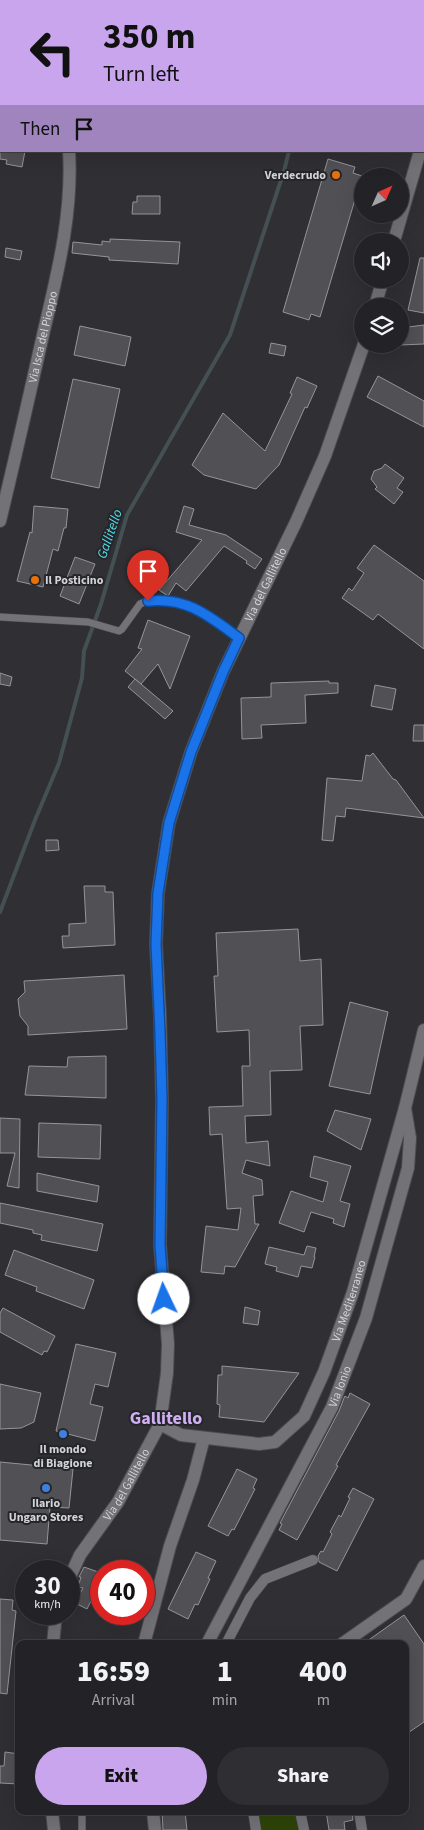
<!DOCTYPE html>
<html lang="en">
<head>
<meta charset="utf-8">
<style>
	body { margin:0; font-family:"Source Sans 3",sans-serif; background:#2f2f33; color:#f1f3f6; height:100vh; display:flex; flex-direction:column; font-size:19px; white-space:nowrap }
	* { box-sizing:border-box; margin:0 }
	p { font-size:16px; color:#a3a4a7 }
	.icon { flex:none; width:28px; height:28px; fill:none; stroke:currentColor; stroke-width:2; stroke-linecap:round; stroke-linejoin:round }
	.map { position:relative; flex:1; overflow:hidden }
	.side { position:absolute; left:15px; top:1640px; width:394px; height:175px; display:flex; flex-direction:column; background:#232327; border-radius:10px; box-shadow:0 5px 20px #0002,0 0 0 1px #404044 }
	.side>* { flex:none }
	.guide { position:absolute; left:0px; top:0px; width:425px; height:152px; box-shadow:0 5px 20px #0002,0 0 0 1px #404044; background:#c9a5ee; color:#111; overflow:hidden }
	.needle { width:32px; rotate:45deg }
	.fabs { position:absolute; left:354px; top:168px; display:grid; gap:10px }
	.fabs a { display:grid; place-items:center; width:55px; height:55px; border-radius:50%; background:#232327; box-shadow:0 5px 20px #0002,0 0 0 1px #404044; font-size:25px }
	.speed { position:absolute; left:15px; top:1560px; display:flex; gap:10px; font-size:25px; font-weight:700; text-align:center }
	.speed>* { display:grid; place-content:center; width:65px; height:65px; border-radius:50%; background:#232327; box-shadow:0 5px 20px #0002,0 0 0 1px #404044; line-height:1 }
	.speed small { font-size:12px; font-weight:400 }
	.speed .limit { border:8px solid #d22; background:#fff; color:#111 }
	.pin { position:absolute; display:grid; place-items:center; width:42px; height:42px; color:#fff; margin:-51px -21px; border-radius:50% 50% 50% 0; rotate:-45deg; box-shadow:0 0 5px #0007 }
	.pin .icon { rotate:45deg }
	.me { position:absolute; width:55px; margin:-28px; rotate:357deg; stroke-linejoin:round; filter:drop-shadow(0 0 4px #0008) }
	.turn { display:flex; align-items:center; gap:18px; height:105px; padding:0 20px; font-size:22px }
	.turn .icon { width:65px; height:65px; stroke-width:2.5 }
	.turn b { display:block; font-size:35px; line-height:42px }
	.then { display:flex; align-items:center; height:48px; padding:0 20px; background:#0003; gap:10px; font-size:19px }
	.eta { display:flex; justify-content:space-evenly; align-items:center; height:85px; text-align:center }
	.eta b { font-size:30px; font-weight:800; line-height:35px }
	.action { display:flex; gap:10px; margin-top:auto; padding:10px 20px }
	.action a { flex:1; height:58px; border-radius:30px; background:#c9a5ee; color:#111; font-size:20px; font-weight:800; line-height:58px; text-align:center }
	.action a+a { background:#2f2f33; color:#f1f3f6 }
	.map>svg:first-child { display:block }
</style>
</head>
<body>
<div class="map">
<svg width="424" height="1830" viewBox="0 0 424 1830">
	<rect width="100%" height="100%" fill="#2f2f34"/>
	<path fill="#2e4409" d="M255 1811H295L298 1830H258Z"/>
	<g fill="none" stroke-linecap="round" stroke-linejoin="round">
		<g stroke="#445053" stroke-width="4">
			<path d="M327 1V0"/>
			<path d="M0 912 35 820 59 763 82 678 84 651 101 604 127 515 230 335 284 171 289 151"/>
		</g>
	</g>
	<g fill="#505055" stroke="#94949a">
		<path d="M0 151H25L22 167 6 164 7 160 0 159Z"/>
		<path d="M328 159 355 167 353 173 362 176 320 317 311 314 309 320 283 312Z"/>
		<path d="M137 196H160V214H132L133 202H137Z"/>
		<path d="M110 239 180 242 178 264 109 260V257L72 253 73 242 102 245V241L110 242Z"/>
		<path d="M6 248 22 251 20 260 5 257Z"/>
		<path d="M420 258H424V313L408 310Z"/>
		<path d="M424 325V344L400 345V328Z"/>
		<path d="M80 326 131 337 125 366 74 355Z"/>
		<path d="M271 343 286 346 284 356 269 353Z"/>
		<path d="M378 376 424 401V427L367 397Z"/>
		<path d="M297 377 317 386 307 408 305 407 279 465 256 489 204 475 192 465 223 413 265 451 292 394 290 393Z"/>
		<path d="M73 379 120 389 99 488 51 478Z"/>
		<path d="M385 464 404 478 397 488 403 492 394 504 375 489 377 487 371 479 374 471 382 468Z"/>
		<path d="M34 506 68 509 66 528H64L58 551 53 549 43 587 17 581 30 532 32 533Z"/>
		<path d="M184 506 194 509 189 525 226 535 262 559 255 569 246 563 247 561 224 546 186 591 176 583 168 596 159 590 202 540 176 532Z"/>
		<path d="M374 545 424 581V649L378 614 373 620 342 598 349 588 352 591 364 573 357 568Z"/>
		<path d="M75 557 95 564 79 604 60 596Z"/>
		<path d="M148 620 190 636 170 689 158 664 141 684 125 671 142 649 138 648Z"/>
		<path d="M0 673 12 677 10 686 0 684Z"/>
		<path d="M135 679 173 711 165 719 128 687Z"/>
		<path d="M329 681V683H338V693L305 695 306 723 261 725 262 738 242 739 241 698 271 697V683Z"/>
		<path d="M375 685 396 689 392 710 371 706Z"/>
		<path d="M414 725H424V741H413Z"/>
		<path d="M373 753 393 779 396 780 424 818 346 808 345 817 336 816 333 841 322 840 327 778 362 781 366 755 370 756Z"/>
		<path d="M46 840H58L59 850 46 851Z"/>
		<path d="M84 886H105V892H113L115 945 63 948 62 936H69V924L86 923Z"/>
		<path d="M298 929 300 961 321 959 323 1025 300 1026 302 1070 270 1071 271 1115 245 1116 246 1143 268 1141 270 1166 246 1160 242 1173 262 1180 263 1195 253 1196 255 1224H259L235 1267 225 1266 224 1274 201 1272 206 1226 238 1230 241 1208 227 1209 222 1134 210 1135 209 1107 243 1106 242 1066H250L249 1030 217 1032 214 976H218L216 933Z"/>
		<path d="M124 975 127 1029 28 1035V1026L20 1016 18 999 25 992 24 981Z"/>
		<path d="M350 1002 388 1012 370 1094 329 1086Z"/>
		<path d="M106 1056V1098L25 1095 29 1066 67 1067 68 1057Z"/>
		<path d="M335 1110 371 1119 361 1150 327 1131Z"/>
		<path d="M0 1118 20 1119 19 1188 7 1186 15 1153H0Z"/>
		<path d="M39 1123 101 1125 100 1159 38 1157Z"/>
		<path d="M314 1156 351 1166 340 1201 350 1204 344 1227 333 1223 334 1219 311 1212 304 1232 279 1223 291 1191 323 1202 328 1182 310 1177Z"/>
		<path d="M37 1173 99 1186 97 1202 37 1191Z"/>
		<path d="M0 1203 103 1224 97 1251 41 1240 42 1235 33 1233V1230L0 1223Z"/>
		<path d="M307 1246 316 1248 314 1257H315L312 1268 301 1266 298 1277 276 1271 277 1267 265 1264 269 1247 304 1255Z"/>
		<path d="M14 1250 94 1280 84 1309 36 1291 37 1287 5 1275Z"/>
		<path d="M245 1307 260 1311 258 1325 243 1323Z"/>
		<path d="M3 1308 55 1336 47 1352 44 1351 42 1355 0 1332V1313Z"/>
		<path d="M76 1344 116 1353 108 1387 95 1384 90 1404 103 1407 95 1441 56 1431Z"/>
		<path d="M222 1366 299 1373 264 1422 219 1417 220 1405 217 1404 218 1375H222Z"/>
		<path d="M0 1384 41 1393 34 1422 21 1428 0 1429Z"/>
		<path d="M350 1393 370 1404 336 1465 338 1466 297 1540 279 1530 282 1524 280 1523 339 1411 344 1398 345 1396 348 1398Z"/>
		<path d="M0 1462 73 1469 69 1508 50 1507 47 1544 0 1540Z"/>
		<path d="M237 1469 257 1479 253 1488 255 1489 234 1530 232 1529 228 1536 208 1526Z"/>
		<path d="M353 1488 374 1499 337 1571 319 1562 318 1556 321 1551 323 1552 332 1534 330 1532 339 1515 341 1517 350 1498 348 1497Z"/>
		<path d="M196 1552 216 1561 208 1578 210 1579 198 1605 195 1604 188 1619 168 1609Z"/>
		<path d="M84 1567 101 1573V1580L97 1593H95L87 1609 75 1603 83 1588 78 1587 81 1577H79Z"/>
		<path d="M0 1599 13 1600 12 1610 16 1611 7 1694 0 1693Z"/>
		<path d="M404 1615 424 1644V1722L405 1735V1644H363Z"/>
		<path d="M5 1752 19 1754V1784L0 1783V1766H4Z"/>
		<path d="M162 1811H185L187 1830H163Z"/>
		<path d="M326 1811H352L353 1820 344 1822 345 1830H329Z"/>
	</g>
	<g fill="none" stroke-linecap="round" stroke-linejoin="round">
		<defs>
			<g id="service">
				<path d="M0 617 88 622 119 631 122 629 140 604 147 601 157 600 188 605 202 611 239 638"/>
				<path d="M82 1811V1830"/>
			</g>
			<g id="pedestrian">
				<path d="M226 1644 250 1598 265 1579 313 1560"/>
				<path d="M253 1811 256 1830"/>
				<path d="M300 1811 304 1830"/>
				<path d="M359 1811 362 1830"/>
			</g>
			<g id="minor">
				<path d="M66 1V0"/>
				<path id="s1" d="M0 521C15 459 29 397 43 335 57 275 73 214 69 151"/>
				<path d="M144 1644 170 1546 193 1480 204 1438"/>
				<path id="s2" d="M207 1644 332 1407 366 1318 408 1168 410 1138 405 1108"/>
				<path d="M342 1644 406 1599 424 1566"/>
				<path d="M153 1811 155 1830"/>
			</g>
			<g id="tertiary">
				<path d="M424 137V136"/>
				<path d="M394 241 420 151"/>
				<path d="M375 306 383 279"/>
				<path id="s3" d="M160 1424 181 1435 259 1444 275 1442 304 1416 324 1372 353 1292 405 1108 424 1030"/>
				<path id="s4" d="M69 1579 80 1555 118 1502 160 1424 167 1373 168 1344 160 1245 162 1099 160 1017 156 944 158 893 169 823 191 752 223 672 296 522 325 456 364 344"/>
				<path d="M53 1644 56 1614"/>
				<path d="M52 1811 54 1830"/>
			</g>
		</defs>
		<use href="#service" stroke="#4c4c50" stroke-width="8"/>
		<use href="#pedestrian" stroke="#4c4c50" stroke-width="11"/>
		<use href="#minor" stroke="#4c4c50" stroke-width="14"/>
		<use href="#tertiary" stroke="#4c4c50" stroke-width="14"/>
		<use href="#service" stroke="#727277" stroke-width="7"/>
		<use href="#pedestrian" stroke="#727277" stroke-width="10"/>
		<use href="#minor" stroke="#727277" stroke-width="12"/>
		<use href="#tertiary" stroke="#727277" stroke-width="12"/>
	</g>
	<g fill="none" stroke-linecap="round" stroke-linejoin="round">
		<defs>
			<path id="route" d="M148 601C187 597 209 616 239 638L223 672 191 752 169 823 158 893 156 944 160 1032 162 1099 160 1245 164 1299"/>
		</defs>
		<use href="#route" stroke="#114b97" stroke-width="12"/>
		<use href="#route" stroke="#1a73e8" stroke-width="9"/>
	</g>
	<g fill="#e8710a" stroke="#25262a" stroke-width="2">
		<circle cx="336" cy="175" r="5"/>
		<circle cx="35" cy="580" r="5"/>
	</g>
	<g fill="#3f7fe0" stroke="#25262a" stroke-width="2">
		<circle cx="63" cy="1434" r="5"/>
		<circle cx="46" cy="1488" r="5"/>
	</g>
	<g text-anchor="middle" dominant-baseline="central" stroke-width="4" stroke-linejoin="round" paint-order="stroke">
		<g font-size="12" font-weight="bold" fill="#d4d4d7" stroke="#25262a">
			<text x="326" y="175" text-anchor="end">Verdecrudo</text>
			<text x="45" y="580" text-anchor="start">Il Posticino</text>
			<text x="63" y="1449">Il mondo<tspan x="63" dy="14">di Biagione</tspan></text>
			<text x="46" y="1503">Ilario<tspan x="46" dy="14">Ungaro Stores</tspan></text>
		</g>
		<g font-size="12" fill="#d4d4d7" stroke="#25262a">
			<text stroke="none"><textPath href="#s1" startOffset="189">Via Isca del Pioppo</textPath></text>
			<text stroke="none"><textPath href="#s4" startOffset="1041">Via del Gallitello</textPath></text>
			<text stroke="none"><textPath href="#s3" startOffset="281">Via Mediterraneo</textPath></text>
			<text stroke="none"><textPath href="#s2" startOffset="290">Via Ionio</textPath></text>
			<text stroke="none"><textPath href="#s4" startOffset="111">Via del Gallitello</textPath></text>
		</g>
		<g font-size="14" font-style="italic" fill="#51dceb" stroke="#25262a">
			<text transform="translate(110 534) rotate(-71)">Gallitello</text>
		</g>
		<g font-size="18" font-weight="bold" fill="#d0aff3" stroke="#25262a">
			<text x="166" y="1418">Gallitello</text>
		</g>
	</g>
</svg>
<div class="fabs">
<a><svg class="needle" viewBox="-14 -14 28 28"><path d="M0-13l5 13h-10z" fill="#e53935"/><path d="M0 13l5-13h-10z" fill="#a3a4a7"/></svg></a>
<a><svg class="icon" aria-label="sound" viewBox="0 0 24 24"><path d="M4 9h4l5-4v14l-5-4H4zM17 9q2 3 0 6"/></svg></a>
<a><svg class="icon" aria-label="layers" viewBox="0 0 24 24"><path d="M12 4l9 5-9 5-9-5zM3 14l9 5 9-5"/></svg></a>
</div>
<div class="speed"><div>30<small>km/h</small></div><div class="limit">40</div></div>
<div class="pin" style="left:148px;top:601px;background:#d93025"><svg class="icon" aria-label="arrive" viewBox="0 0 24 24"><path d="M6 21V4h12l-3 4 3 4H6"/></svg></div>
<svg class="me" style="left:164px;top:1299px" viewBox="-20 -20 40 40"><circle r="19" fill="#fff"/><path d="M0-13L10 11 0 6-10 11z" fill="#1a73e8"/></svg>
<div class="guide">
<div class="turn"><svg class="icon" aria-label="left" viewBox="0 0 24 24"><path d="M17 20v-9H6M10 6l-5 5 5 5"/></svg><div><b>350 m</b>Turn left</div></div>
<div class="then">Then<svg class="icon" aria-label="arrive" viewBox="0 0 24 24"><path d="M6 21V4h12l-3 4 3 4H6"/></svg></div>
</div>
<section class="side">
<div class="eta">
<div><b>16:59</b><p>Arrival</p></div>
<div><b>1</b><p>min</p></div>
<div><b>400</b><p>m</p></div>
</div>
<div class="action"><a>Exit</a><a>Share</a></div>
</section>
</div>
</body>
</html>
